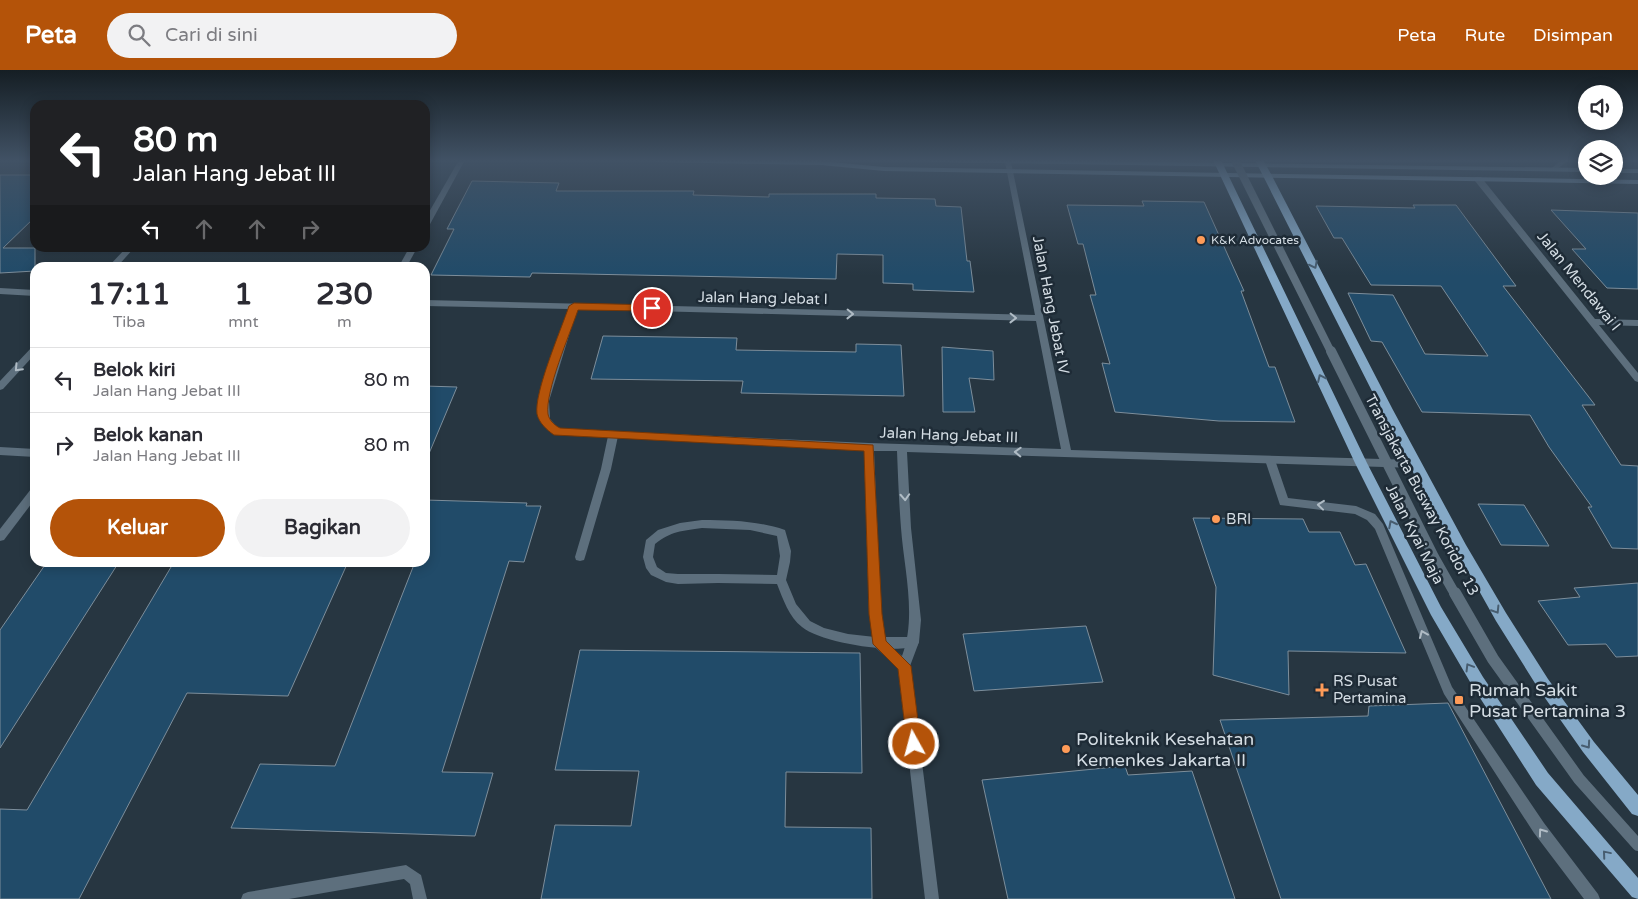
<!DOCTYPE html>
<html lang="id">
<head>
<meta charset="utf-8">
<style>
	body { margin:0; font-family:"Varela Round",sans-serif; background:#f2f2f3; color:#2b2b33; height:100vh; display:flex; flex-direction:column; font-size:19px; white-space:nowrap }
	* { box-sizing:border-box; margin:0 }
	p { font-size:16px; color:#7c7c81 }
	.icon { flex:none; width:28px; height:28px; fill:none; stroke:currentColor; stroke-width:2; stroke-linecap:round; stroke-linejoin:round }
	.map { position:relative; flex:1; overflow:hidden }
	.side { position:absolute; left:30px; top:192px; width:400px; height:305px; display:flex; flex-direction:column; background:#fff; border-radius:15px; box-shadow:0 2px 12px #0003 }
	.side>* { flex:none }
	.banner { position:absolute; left:30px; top:30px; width:400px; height:152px; border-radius:15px; box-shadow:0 2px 12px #0003; background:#202124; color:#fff; overflow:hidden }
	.buttons { position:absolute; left:1578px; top:15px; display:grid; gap:10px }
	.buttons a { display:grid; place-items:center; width:45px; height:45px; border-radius:50%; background:#fff; box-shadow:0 2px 12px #0003; font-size:25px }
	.pin { position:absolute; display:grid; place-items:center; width:42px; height:42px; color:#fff; margin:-21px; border:2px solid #fff; border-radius:50%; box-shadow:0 1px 5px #0007 }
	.me { position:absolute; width:55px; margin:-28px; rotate:353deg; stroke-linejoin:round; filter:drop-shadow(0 0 4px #0008) }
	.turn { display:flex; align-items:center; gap:18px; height:105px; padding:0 20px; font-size:22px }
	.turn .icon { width:65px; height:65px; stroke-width:2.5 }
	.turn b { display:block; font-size:35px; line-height:42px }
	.lanes { display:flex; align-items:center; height:48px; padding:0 20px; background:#0003; justify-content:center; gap:25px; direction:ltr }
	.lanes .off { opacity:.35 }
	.eta { display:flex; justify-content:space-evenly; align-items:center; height:85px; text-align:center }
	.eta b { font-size:30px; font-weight:800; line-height:35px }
	.primary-button { display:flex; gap:10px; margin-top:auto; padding:10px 20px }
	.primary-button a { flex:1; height:58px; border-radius:30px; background:#b45309; color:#fff; font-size:20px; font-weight:800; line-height:58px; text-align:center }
	.primary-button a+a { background:#f2f2f3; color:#2b2b33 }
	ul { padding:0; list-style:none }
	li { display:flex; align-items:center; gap:15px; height:65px; padding:0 20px; border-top:1px solid #e1e1e2 }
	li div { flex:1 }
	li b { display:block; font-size:19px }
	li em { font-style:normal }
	header { display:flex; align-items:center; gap:30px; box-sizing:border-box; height:70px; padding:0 25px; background:#b45309; color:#fff }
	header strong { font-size:24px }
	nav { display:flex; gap:28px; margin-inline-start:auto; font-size:18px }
	.search { width:350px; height:45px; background:#f2f2f3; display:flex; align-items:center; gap:12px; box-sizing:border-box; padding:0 18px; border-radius:28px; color:#7c7c81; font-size:19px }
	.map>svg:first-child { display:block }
</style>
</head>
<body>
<header>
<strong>Peta</strong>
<div class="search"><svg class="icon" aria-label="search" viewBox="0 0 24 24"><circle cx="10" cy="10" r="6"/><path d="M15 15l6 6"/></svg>Cari di sini</div>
<nav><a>Peta</a><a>Rute</a><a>Disimpan</a></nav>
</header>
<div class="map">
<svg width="1638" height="829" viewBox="0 0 1638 829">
	<rect width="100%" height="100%" fill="#273641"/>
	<g fill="#214b69" stroke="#7d8e9b">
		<path d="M0 105H35V147L3 178H35V201L0 203Z"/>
		<path d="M472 111 559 113 556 121H694L693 125 769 127V124H876V128L935 129 936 136 961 137 967 191H970L974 222 913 220V214L883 213V185L837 184 836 209 532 203 530 207 431 205 454 159H447Z"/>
		<path d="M1142 131 1204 132 1244 221H1241L1269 297H1275L1295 352 1219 351 1115 342 1102 293 1110 294 1090 225H1096L1083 174H1078L1067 135 1144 136Z"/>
		<path d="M1413 135H1456L1516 216H1503L1595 335H1582L1621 395 1638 396V479L1612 478 1588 437H1592L1549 377 1530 345 1422 342 1382 272 1371 271 1348 223 1393 225 1425 284 1488 286 1441 216 1371 215 1342 168H1334L1316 136 1415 138Z"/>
		<path d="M1551 140 1638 143V219L1607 218 1572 179H1586Z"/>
		<path d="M603 266 737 268 736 280 856 282V274L901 275 904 326 741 323 743 311 591 309Z"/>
		<path d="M942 277 993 281 994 310 969 308 975 342H943Z"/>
		<path d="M425 316 457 317 425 393Z"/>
		<path d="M425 430 527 433 526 436H541L524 492 509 491 442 702 493 703 475 766 231 758 260 694 335 696 415 492H425Z"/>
		<path d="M1478 434 1524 435 1549 476 1501 475Z"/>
		<path d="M1193 448 1303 449 1309 462H1340L1355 495 1366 494 1406 583 1288 581 1289 625 1213 605 1216 517Z"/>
		<path d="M47 492H119L0 678V560Z"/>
		<path d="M174 492H348L288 626 187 623 79 829H0V739L27 740Z"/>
		<path d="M1638 513V586L1616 587 1606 574 1568 575 1538 531 1580 527 1574 518Z"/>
		<path d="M1086 556 1103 612 974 621 963 564Z"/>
		<path d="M580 580 860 583 862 703 786 702 785 757 871 758 872 829H541L555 755 631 756 639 701 555 700Z"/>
		<path d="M1448 633 1551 829H1281L1220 650 1368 646 1369 636Z"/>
		<path d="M1125 696 1128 705 1192 701 1235 829H1008L982 710Z"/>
	</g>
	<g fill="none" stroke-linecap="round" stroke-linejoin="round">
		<g fill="#5d6f7d" fill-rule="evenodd">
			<path d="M1561 90H1568L1555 101H1551V99Z"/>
			<path d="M613 363 618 366 611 399 585 487 584 490 580 491 576 490 575 487 601 399 608 366Z"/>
			<path d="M0 377 35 379V387L0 385Z"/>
			<path d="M1270 386 1275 390 1288 428 1356 436 1375 444 1383 454 1452 617 1544 753 1598 824 1600 829H1584L1534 763 1444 624 1375 459 1367 450 1355 444 1280 435 1265 390Z"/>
			<path d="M35 418V429L4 470 0 471V459L31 419Z"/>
			<path d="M702 450C731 450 758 451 785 460L791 481 790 492 786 510 796 534 810 551 824 558 848 564 875 567H913L917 568 919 572 917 576C894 584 821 573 802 557 789 547 783 529 777 514L718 513 678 514 666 512 651 505 646 498 643 487 646 470 658 460 680 453ZM702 458 750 460 777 466 780 486 777 505 718 504H678L666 503 657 497 653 487 655 474C671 461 682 461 702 458Z"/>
		</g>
		<g fill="#5d6f7d" fill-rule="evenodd">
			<path d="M459 90H465L429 156 425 158V149Z"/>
			<path d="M1008 90 1011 92 1071 380 1416 390 1421 394 1416 398 907 382 911 458 921 550 919 572 910 596 939 829H925L898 598 876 578 869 544 864 380 554 364 546 358 541 349 539 331 569 239 425 236V230L1035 245 1005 92ZM577 239 1036 251 1061 379 869 373 559 359 550 349 549 331ZM874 381H897C898 407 899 432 901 458 904 499 917 547 902 586L885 572 881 544Z"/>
			<path d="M1475 107H1481L1595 249 1638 250V256L1599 255 1638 303V312L1635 311 1475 111Z"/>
			<path d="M126 178H134L116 198H107Z"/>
			<path d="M409 178H417L406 198H398Z"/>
			<path d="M0 218 35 220V226L0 224Z"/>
			<path d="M35 276V284L3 319 0 320V311L32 277Z"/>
			<path d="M406 795 421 805 427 829H413L410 814 404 809 289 829H241L243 824 248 822Z"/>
		</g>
		<g fill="#7490a7" fill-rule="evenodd">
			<path d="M652 90 821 91 884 97 1638 110V114L884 101 821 95 655 92Z"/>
			<path d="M927 90H1036L1586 98V102L930 92Z"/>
			<rect x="1614" y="99" width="24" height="4"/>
		</g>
		<g fill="#85a9c7" fill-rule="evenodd">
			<path d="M1213 90H1221L1367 393 1441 537 1483 607 1548 703 1638 808V829L1632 827 1536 715 1473 617 1431 545 1355 393Z"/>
			<path d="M1255 90H1263L1271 104 1393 340 1466 475 1506 543 1548 609 1594 672 1638 725V746L1632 744 1583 682 1538 618 1496 551 1417 410Z"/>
		</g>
		<path stroke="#5d6f7d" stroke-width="8" d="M1235 90 1331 282"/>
		<path stroke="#5d6f7d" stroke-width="10" d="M1331 281 1434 487 1455 524"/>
		<path stroke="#5d6f7d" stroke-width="12" d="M1455 523 1493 589 1579 709 1638 775"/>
	</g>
	<defs><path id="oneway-chevron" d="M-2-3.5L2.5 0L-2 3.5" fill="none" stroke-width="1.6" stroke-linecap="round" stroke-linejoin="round" transform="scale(1.25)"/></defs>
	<g stroke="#475d70">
		<use href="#oneway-chevron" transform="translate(1314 195) rotate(63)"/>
		<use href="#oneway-chevron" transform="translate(1321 308) rotate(-115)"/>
		<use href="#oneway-chevron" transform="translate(1392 454) rotate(-117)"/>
		<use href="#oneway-chevron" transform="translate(1496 540) rotate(58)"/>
		<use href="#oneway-chevron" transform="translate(1469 597) rotate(-121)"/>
		<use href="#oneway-chevron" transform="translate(1587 675) rotate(55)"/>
		<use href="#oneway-chevron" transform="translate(1606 784) rotate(-130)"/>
	</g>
	<g stroke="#b0bcc5">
		<use href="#oneway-chevron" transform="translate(850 244) rotate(1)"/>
		<use href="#oneway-chevron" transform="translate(1013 248) rotate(1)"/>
		<use href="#oneway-chevron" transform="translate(18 298) rotate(133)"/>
		<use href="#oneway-chevron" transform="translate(1018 382) rotate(-178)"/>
		<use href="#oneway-chevron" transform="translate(905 427) rotate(87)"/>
		<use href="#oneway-chevron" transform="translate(1321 435) rotate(-174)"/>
		<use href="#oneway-chevron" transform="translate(1423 564) rotate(-113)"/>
		<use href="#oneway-chevron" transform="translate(1542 762) rotate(-126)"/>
	</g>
	<linearGradient id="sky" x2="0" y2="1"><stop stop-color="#151e24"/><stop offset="0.44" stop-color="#415265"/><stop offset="1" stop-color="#415265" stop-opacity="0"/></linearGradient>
	<rect width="1638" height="206" fill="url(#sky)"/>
	<path fill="#b45309" stroke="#753606" d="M574 233 652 235 656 238 652 241 578 240C570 264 545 321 548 344 549 350 554 355 560 358L873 375 882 544 886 571 911 596 921 674 919 679 914 681 909 679 907 674 898 599 873 574 869 544 864 381 554 365C547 360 539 353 537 344 534 322 561 260 569 236Z"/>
	<g fill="#fe9b58" stroke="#1e2b36" stroke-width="2">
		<circle cx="1201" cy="170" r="5"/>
		<circle cx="1216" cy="449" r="5"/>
		<path d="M1319.5 612.5h5v5h5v5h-5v5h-5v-5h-5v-5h5z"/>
		<rect x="1454" y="625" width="10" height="10" rx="2.5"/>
		<circle cx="1066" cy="679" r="5"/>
	</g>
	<g text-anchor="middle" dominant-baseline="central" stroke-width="5" stroke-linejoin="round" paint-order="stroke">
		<g font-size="12" fill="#d4dde4" stroke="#1e2b36" text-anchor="start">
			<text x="1211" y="170">K&amp;K Advocates</text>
		</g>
		<g font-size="15" fill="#d4dde4" stroke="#1e2b36">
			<text transform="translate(1579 211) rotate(51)">Jalan Mendawai I</text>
			<text transform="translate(763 228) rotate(1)">Jalan Hang Jebat I</text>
			<text transform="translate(1051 235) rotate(79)">Jalan Hang Jebat IV</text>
			<text transform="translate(949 365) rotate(2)">Jalan Hang Jebat III</text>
			<text transform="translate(1422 425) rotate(62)">Transjakarta Busway Koridor 13</text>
			<text transform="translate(1415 464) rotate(63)">Jalan Kyai Maja</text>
		</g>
		<g font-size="15" fill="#d4dde4" stroke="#1e2b36" text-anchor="start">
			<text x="1226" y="449">BRI</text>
			<text x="1333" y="611">RS Pusat<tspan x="1333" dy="17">Pertamina</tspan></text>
		</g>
		<g font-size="18" fill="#d4dde4" stroke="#1e2b36" text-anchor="start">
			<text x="1469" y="620">Rumah Sakit<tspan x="1469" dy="21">Pusat Pertamina 3</tspan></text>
			<text x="1076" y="669">Politeknik Kesehatan<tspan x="1076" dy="21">Kemenkes Jakarta II</tspan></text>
		</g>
	</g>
</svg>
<div class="buttons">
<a><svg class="icon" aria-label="sound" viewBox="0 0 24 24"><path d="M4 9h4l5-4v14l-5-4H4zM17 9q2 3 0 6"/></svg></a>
<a><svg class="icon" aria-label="layers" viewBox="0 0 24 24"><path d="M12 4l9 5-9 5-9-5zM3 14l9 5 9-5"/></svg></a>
</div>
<div class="pin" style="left:652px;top:238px;background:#d93025"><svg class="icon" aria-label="arrive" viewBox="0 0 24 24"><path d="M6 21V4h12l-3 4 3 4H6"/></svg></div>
<svg class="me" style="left:914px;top:674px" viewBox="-20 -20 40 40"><circle r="17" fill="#b45309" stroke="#fff" stroke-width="3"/><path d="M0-11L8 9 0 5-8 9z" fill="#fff"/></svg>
<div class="banner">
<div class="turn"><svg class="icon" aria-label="left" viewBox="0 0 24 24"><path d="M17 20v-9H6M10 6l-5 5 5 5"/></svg><div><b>80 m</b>Jalan Hang Jebat III</div></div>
<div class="lanes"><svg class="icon" aria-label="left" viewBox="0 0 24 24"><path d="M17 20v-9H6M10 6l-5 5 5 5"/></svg><svg class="icon off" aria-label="ahead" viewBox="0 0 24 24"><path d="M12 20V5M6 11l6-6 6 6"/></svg><svg class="icon off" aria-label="ahead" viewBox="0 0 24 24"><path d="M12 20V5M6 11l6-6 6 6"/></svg><svg class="icon off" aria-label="right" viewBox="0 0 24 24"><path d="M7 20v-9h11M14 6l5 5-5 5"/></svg></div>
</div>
<section class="side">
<div class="eta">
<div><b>17:11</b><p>Tiba</p></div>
<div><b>1</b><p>mnt</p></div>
<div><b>230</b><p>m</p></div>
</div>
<ul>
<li><svg class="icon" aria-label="left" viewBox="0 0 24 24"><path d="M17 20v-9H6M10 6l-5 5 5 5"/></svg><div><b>Belok kiri</b><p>Jalan Hang Jebat III</p></div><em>80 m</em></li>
<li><svg class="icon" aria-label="right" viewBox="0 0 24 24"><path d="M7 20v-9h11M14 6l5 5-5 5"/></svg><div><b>Belok kanan</b><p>Jalan Hang Jebat III</p></div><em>80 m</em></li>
</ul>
<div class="primary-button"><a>Keluar</a><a>Bagikan</a></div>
</section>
</div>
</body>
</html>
